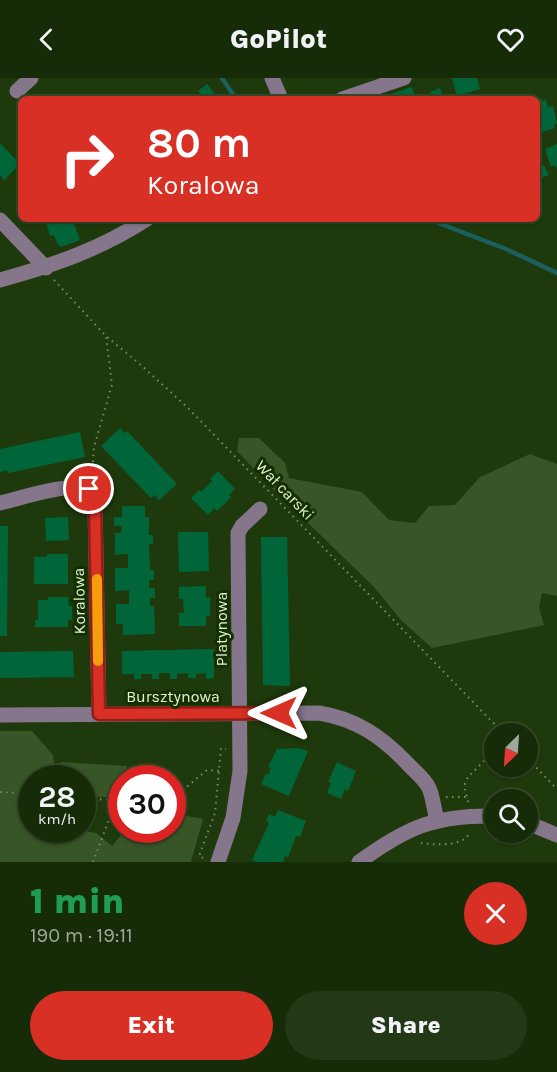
<!DOCTYPE html>
<html lang="en">
<head>
<meta charset="utf-8">
<style>
	body { margin:0; font-family:Karla,sans-serif; background:#233817; color:#f1f3f6; height:100vh; display:flex; flex-direction:column; font-size:22px; white-space:nowrap }
	* { box-sizing:border-box; margin:0 }
	p { font-size:20px; color:#9ea79c }
	.icon { flex:none; width:33px; height:33px; fill:none; stroke:currentColor; stroke-width:2; stroke-linecap:round; stroke-linejoin:round }
	.map { position:relative; height:784px; overflow:hidden }
	.side { display:flex; flex-direction:column; background:#162c09; flex:1 }
	.side>* { flex:none }
	.banner { position:absolute; left:18px; top:18px; width:522px; height:126px; border-radius:9px; box-shadow:0 2px 4px #0004,0 0 0 2px #35482a; background:#d93025; color:#fff; overflow:hidden }
	.needle { width:39px; rotate:205deg }
	.tools { position:absolute; left:484px; top:645px; display:grid; gap:12px }
	.tools a { display:grid; place-items:center; width:54px; height:54px; border-radius:50%; background:#162c09; box-shadow:0 2px 4px #0004,0 0 0 2px #35482a; font-size:30px }
	.speed { position:absolute; left:18px; top:687px; display:flex; gap:12px; font-size:30px; font-weight:700; text-align:center }
	.speed>* { display:grid; place-content:center; width:78px; height:78px; border-radius:50%; background:#162c09; box-shadow:0 2px 4px #0004,0 0 0 2px #35482a; line-height:1 }
	.speed small { font-size:15px; font-weight:400 }
	.speed .limit { border:9px solid #d22; background:#fff; color:#111 }
	.pin { position:absolute; display:grid; place-items:center; width:51px; height:51px; color:#fff; margin:-26px; border:3px solid #fff; border-radius:50%; box-shadow:0 2px 6px #0007 }
	.me { position:absolute; width:66px; margin:-33px; rotate:270deg; stroke-linejoin:round; filter:drop-shadow(0 0 4px #0008) }
	.turn { display:flex; align-items:center; gap:21px; height:126px; padding:0 30px; font-size:27px }
	.turn .icon { width:78px; height:78px; stroke-width:2.5 }
	.turn b { display:block; font-size:42px; line-height:51px }
	.round { display:grid; place-items:center; flex:none; width:63px; height:63px; border-radius:32px; background:#233817 }
	.headline { display:flex; align-items:center; justify-content:space-between; height:102px; padding:0 30px }
	h1 { font-size:36px; font-weight:800; line-height:45px; color:#1e9e55 }
	.button { display:flex; gap:12px; margin-top:auto; padding:12px 30px }
	.button a { flex:1; height:69px; border-radius:36px; background:#d93025; color:#fff; font-size:24px; font-weight:800; line-height:69px; text-align:center }
	.button a+a { background:#233817; color:#f1f3f6 }
	header { display:flex; justify-content:space-between; align-items:center; height:78px; padding:0 30px; background:#162c09; font-size:27px; font-weight:800 }
	.map>svg:first-child { display:block }
</style>
</head>
<body>
<header><svg class="icon" aria-label="back" viewBox="0 0 24 24"><path d="M15 5l-7 7 7 7"/></svg>GoPilot<svg class="icon" aria-label="heart" viewBox="0 0 24 24"><path d="M12 20l-8-8c-3-5 5-10 8-4 3-6 11-1 8 4z"/></svg></header>
<div class="map">
<svg width="557" height="784" viewBox="0 0 557 784">
	<rect width="100%" height="100%" fill="#1e3a0c"/>
	<g fill="#385527">
		<path d="M239 360H259L285 385 289 400 362 414 389 442 415 445 429 428 455 427 480 399 530 376 557 386V518L542 515 539 529 544 547 432 570 402 543 373 508 272 410 237 373Z"/>
		<path d="M0 653H32L53 677 56 700H32V752H80L96 755 112 768 125 752H172L173 735 203 741 191 784H0Z"/>
		<path d="M61 684 127 688 126 700H122L121 720 83 718 82 700H60Z"/>
	</g>
	<g fill="none" stroke-linecap="round" stroke-linejoin="round">
		<g stroke="#1b5f5f" stroke-width="4.5">
			<path d="M222 0 236 21"/>
			<path d="M428 141 506 171 557 195"/>
		</g>
	</g>
	<g fill="#006639">
		<path d="M452 0H477L480 11 457 18Z"/>
		<path d="M207 6 219 21H205L198 13Z"/>
		<path d="M412 9 416 21H393L391 16Z"/>
		<path d="M440 10 444 21H432L430 14Z"/>
		<path d="M541 20 542 23 546 22 548 29 553 28 557 45 554 47 555 50 539 55 537 49V22Z"/>
		<path d="M0 65 20 86 4 102 0 97Z"/>
		<path d="M557 66V91L555 87 551 89 545 71Z"/>
		<path d="M544 87 549 97 540 100 537 89Z"/>
		<path d="M41 141H72L80 162 61 169 58 167 54 157 50 158 47 147Z"/>
		<path d="M120 350 124 355 127 353 177 406 159 422 154 417 151 420 101 368Z"/>
		<path d="M80 354 85 379 8 395 7 392 0 394V371Z"/>
		<path d="M218 393 235 411 229 417 231 419 217 433 214 430 208 437 191 420 199 412 201 414 212 403 210 401Z"/>
		<path d="M122 428H145V439H149V457H153V466H149L150 492H154V502H149V510H155V520H150V528H154L155 556 123 557V546H116V526H129V512L115 513V490H128V476L115 477V455H121L122 448H114V439H122Z"/>
		<path d="M68 439 69 462 46 463 45 440Z"/>
		<path d="M0 448H8L7 558H0Z"/>
		<path d="M178 454H208L209 493 179 494Z"/>
		<path d="M261 459H287L290 608 263 607Z"/>
		<path d="M47 476H68V506H34V479H47Z"/>
		<path d="M206 508V519H210V538H206V548H179V535H184L183 521H179V509Z"/>
		<path d="M48 519H68L69 528H72V542H68V549H35V542H38V522H48Z"/>
		<path d="M214 571V600L206 601V595L196 596V600H188V595L177 596V601H170V595H159V601H152V596H141V601H134V596H122V573Z"/>
		<path d="M73 573 74 599 0 600V574Z"/>
		<path d="M299 670 308 673 289 718 261 706 266 696 268 697 271 690 268 689 277 671Z"/>
		<path d="M337 684 356 693 348 713 345 711 341 721 327 715 331 705 328 704Z"/>
		<path d="M278 732 306 743 300 759 296 758 288 779 285 778 283 784H256L252 782 269 745 266 743 269 736 275 739Z"/>
	</g>
	<g fill="none" stroke-linecap="round" stroke-linejoin="round">
		<g stroke="#768d68" stroke-width="2" stroke-dasharray="1.5 4.5" stroke-linecap="butt">
			<path d="M54 202 106 258 142 288 188 330 504 656"/>
			<path d="M92 396 94 369 112 307 106 258"/>
			<path d="M528 681 557 711"/>
			<path d="M0 714 32 716"/>
			<path d="M172 717 178 716 207 692 220 693"/>
			<path d="M446 719H467"/>
			<path d="M82 720 122 723"/>
			<path d="M468 724 464 708 468 699 495 672"/>
			<path d="M421 765C435 767 464 769 470 754"/>
			<path d="M203 780 199 778 215 735 221 670 226 671"/>
			<path d="M93 784 116 723"/>
		</g>
		<g stroke="#85768b" stroke-width="15">
			<path d="M272 0 281 21"/>
			<path d="M17 13 31 0"/>
			<path d="M342 21 404 0"/>
			<path d="M0 142 46 190"/>
			<path d="M0 202C54 187 99 172 147 141"/>
			<path d="M0 425C25 419 65 405 89 411L93 418 95 429 99 636"/>
			<path d="M0 637 319 635C356 641 381 658 407 685 414 693 424 700 429 710 433 719 434 732 437 742"/>
			<path d="M528 745 557 757"/>
			<path d="M218 784 233 740 240 693 238 455 242 448 260 431"/>
			<path d="M359 784C407 749 435 737 495 738"/>
		</g>
	</g>
	<g fill="none" stroke-linecap="round" stroke-linejoin="round">
		<defs>
			<path id="route" d="M89 411 93 418 95 429 99 636 279 635"/>
		</defs>
		<use href="#route" stroke="#8d1f18" stroke-width="15"/>
		<use href="#route" stroke="#d93025" stroke-width="10"/>
		<path stroke="#f59e0b" stroke-width="10" d="M97 501 98 583"/>
	</g>
	<g text-anchor="middle" dominant-baseline="central" stroke-width="6" stroke-linejoin="round" paint-order="stroke">
		<g font-size="16" fill="#e0f1d7" stroke="#143001">
			<text transform="translate(285 412) rotate(46)">Wał carski</text>
			<text transform="translate(79 523) rotate(-91)">Koralowa</text>
			<text transform="translate(221 551) rotate(-90)">Platynowa</text>
			<text x="173" y="618">Bursztynowa</text>
		</g>
	</g>
</svg>
<div class="tools">
<a><svg class="needle" viewBox="-14 -14 28 28"><path d="M0-13l5 13h-10z" fill="#e53935"/><path d="M0 13l5-13h-10z" fill="#9ea79c"/></svg></a>
<a><svg class="icon" aria-label="search" viewBox="0 0 24 24"><circle cx="10" cy="10" r="6"/><path d="M15 15l6 6"/></svg></a>
</div>
<div class="speed"><div>28<small>km/h</small></div><div class="limit">30</div></div>
<div class="pin" style="left:89px;top:411px;background:#d93025"><svg class="icon" aria-label="arrive" viewBox="0 0 24 24"><path d="M6 21V4h12l-3 4 3 4H6"/></svg></div>
<svg class="me" style="left:279px;top:635px" viewBox="-20 -20 40 40"><path d="M0-17L14 15 0 8-14 15z" fill="#d93025" stroke="#fff" stroke-width="4"/></svg>
<div class="banner">
<div class="turn"><svg class="icon" aria-label="right" viewBox="0 0 24 24"><path d="M7 20v-9h11M14 6l5 5-5 5"/></svg><div><b>80 m</b>Koralowa</div></div>
</div>
</div>
<section class="side">
<div class="headline"><div><h1>1 min</h1><p>190 m · 19:11</p></div><a class="round" style="background:#d93025;color:#fff"><svg class="icon" aria-label="close" viewBox="0 0 24 24"><path d="M6 6l12 12M18 6L6 18"/></svg></a></div>
<div class="button"><a>Exit</a><a>Share</a></div>
</section>
</body>
</html>
